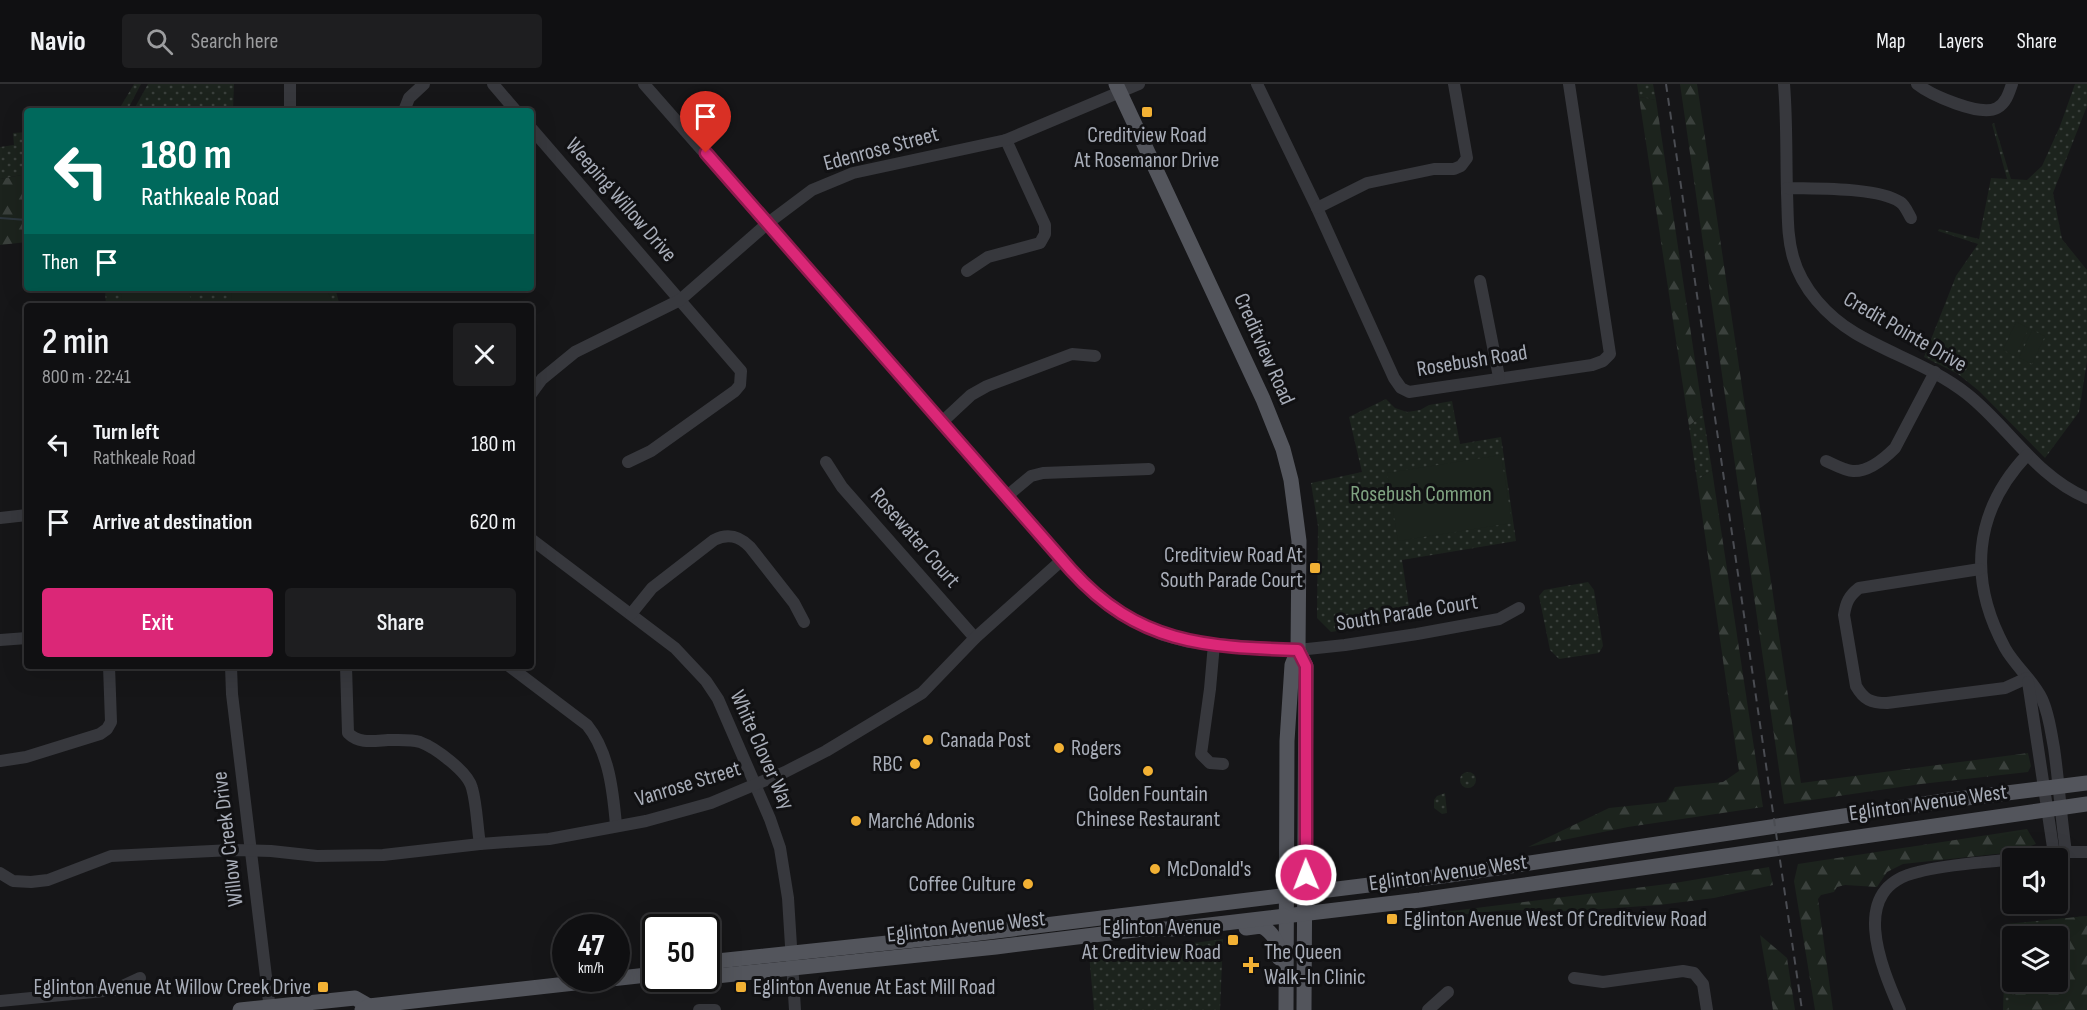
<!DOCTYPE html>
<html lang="en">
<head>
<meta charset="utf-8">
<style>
	body { margin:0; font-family:"Sofia Sans Condensed",sans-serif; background:#1e1e20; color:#f1f3f6; height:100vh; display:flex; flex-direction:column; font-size:22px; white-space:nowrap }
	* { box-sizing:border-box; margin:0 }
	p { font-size:20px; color:#9c9d9f }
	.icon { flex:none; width:33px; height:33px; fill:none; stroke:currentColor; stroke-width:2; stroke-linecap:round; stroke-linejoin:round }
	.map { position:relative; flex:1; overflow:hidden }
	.sheet { position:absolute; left:24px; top:219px; width:510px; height:366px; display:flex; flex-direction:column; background:#101012; border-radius:6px; box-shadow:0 6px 24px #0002,0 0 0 2px #303032 }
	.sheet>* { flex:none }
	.guide { position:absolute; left:24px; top:24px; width:510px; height:183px; border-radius:6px; box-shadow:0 6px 24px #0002,0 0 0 2px #303032; background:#00695c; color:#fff; overflow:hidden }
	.buttons { position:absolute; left:2002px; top:764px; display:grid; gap:12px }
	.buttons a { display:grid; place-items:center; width:66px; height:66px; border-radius:6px; background:#101012; box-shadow:0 6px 24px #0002,0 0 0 2px #303032; font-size:30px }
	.speed { position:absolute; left:552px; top:830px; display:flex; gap:12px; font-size:30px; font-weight:700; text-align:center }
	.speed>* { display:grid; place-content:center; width:78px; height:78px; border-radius:50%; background:#101012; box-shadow:0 6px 24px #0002,0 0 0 2px #303032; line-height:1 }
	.speed small { font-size:15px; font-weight:400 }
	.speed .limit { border:3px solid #111; border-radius:9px; background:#fff; color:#111 }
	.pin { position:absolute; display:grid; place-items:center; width:51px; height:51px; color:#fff; margin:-62px -26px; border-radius:50% 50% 50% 0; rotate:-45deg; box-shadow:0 0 6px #0007 }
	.pin .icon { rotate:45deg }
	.me { position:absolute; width:66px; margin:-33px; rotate:359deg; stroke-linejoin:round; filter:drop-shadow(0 0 4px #0008) }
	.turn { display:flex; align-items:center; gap:21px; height:126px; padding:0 18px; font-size:27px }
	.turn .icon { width:78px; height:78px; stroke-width:2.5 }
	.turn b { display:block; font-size:42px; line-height:51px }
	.then { display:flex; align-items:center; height:57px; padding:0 18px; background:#0003; gap:12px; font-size:22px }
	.round { display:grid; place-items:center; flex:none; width:63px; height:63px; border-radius:6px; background:#1e1e20 }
	.head { display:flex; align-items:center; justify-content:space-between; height:102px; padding:0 18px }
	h1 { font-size:36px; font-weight:600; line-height:45px }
	.cta { display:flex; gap:12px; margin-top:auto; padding:12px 18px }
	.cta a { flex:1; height:69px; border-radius:6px; background:#db2777; color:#fff; font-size:24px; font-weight:600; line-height:69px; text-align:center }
	.cta a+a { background:#1e1e20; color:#f1f3f6 }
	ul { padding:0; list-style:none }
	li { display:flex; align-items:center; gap:18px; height:78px; padding:0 18px }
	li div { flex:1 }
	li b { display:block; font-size:22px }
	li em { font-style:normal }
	header { display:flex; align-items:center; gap:36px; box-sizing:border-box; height:84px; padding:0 30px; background:#101012; border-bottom:2px solid #303032 }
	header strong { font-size:28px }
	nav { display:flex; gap:33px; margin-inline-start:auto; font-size:21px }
	.search { width:420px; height:54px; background:#1e1e20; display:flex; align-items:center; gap:15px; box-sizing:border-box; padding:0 21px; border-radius:6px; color:#9c9d9f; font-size:22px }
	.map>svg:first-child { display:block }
</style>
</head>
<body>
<header>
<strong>Navio</strong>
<div class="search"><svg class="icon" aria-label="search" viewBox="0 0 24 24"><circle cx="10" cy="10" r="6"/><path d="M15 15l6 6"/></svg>Search here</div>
<nav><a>Map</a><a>Layers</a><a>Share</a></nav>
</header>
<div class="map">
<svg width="2087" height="926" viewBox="0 0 2087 926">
	<defs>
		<pattern id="green-dots" width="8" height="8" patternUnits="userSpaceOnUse" patternTransform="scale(1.5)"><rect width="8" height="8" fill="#1c231d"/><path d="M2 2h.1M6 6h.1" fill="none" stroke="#3a403c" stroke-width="1.8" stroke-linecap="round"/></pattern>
		<pattern id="forest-firs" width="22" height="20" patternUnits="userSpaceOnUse" patternTransform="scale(1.5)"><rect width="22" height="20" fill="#1c231d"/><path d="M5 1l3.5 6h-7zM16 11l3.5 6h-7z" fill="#3a403c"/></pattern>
	</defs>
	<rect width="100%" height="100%" fill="#161618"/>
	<g fill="url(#green-dots)" fill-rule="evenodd">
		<path d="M134 0H141L127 27H118Z"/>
		<path d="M148 0H234L233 27H133Z"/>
		<path d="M1637 0H1653L1656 16 1639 13Z"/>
		<path d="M2075 0H2087V22L2053 109 2062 155 2087 186V277L2079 328 2045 374 1979 307 1958 290 1924 273 1956 192 1978 160 1938 147 1939 145 1979 155 1991 94 2007 95 1992 40 1994 39 2011 95 2027 96 2042 82 2060 42Z"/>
		<path d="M27 48V90L0 95V63L14 61 13 49Z"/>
		<path d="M105 204H335L340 222H106Z"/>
		<path d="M1386 315 1395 324 1407 328 1420 326 1429 321 1452 317 1460 360 1501 353 1516 457 1402 476 1411 535 1331 548 1317 534 1318 442 1311 399 1362 388 1349 333Z"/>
		<path d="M1703 330 1712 386 1697 396 1689 342Z"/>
		<path d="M1588 498 1594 506 1603 562 1599 569 1559 575 1550 566 1539 512 1544 506Z"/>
		<circle cx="1468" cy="696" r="8"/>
		<path d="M1445 709 1447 729 1442 730 1434 724V716L1437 712Z"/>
		<path d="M2087 832V926H2003L2006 840ZM2013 852H2058V897H2013Z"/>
		<path d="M1223 855 1220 926H1094L1089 870 1127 868Z"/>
	</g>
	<g fill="url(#forest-firs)">
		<path d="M1680 0H1697L1801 699 2028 669 2031 682 2028 688 1921 700 1784 720Z"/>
		<path d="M1639 13 1656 16 1703 330 1689 342Z"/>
		<path d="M27 90V158L0 161V95Z"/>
		<path d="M1712 386 1763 723 1628 743 1528 763 1609 724 1666 718 1675 703 1723 698 1739 687 1697 396Z"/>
		<path d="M2027 745 2036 760 2015 768 1903 780 1887 788 1877 803 1845 801 1837 803 1834 808 1821 811 1818 815 1833 926H1815L1794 797 1798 780Z"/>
		<path d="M1769 783 1773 801 1714 814 1659 821 1572 827 1507 826 1427 834 1428 830 1675 799Z"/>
		<path d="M2087 832V926H2007L2020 897H2058V852H2028L2032 842 2047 836Z"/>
		<path d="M1760 851 1787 874 1795 926H1773Z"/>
	</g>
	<g fill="#1c231d">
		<path d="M120 204H189L191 222H123Z"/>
		<path d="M231 204H326L334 222H232Z"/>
		<path d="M2016 238 2029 244 2015 272 2003 266Z"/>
		<path d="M2032 246 2045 252 2032 280 2019 274Z"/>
		<path d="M1501 371 1512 439 1398 457 1387 389Z"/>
	</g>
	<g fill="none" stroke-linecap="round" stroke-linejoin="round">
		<path stroke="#2c353c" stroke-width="2" d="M0 134 27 136"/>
		<g stroke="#37383d" stroke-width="12">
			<path d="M290 0V27"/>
			<path d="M493 0 516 27"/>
			<path d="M644 0 1079 495 1114 526 1163 551 1189 558 1283 565 1298 566 1345 561 1417 550 1499 535 1519 524"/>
			<path d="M1257 0 1317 124 1394 294 1401 304 1409 308 1592 281 1603 277 1610 270 1569 0"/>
			<path d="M1784 0C1787 36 1786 73 1787 109 1788 131 1787 152 1793 173 1802 205 1827 232 1855 249 1892 271 1933 283 1967 310 2008 342 2036 393 2087 414"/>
			<path d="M1917 0C1931 11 1980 33 1997 24 2006 19 2009 9 2012 0"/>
			<path d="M404 27 409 14 424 0"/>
			<path d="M531 44 741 287 740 301 735 307 651 367 628 378"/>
			<path d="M1787 104C1815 105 1877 103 1900 118 1905 121 1908 129 1911 134"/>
			<path d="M1317 124 1367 99 1434 85H1454L1461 82 1467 74 1454 0"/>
			<path d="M967 187 988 173 1040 159 1045 150V141L1006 56"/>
			<path d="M1480 197 1499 293"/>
			<path d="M531 310 542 295 575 268 680 216 768 139 812 106 853 89 1006 56 1139 0"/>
			<path d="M942 338 971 311 987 302 1072 270 1095 272"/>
			<path d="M2027 371C1973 428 1968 496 2005 564 2015 582 2033 596 2042 615 2049 630 2051 648 2054 664 2059 699 2061 734 2066 768"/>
			<path d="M1826 377C1833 380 1845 387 1853 387 1869 388 1885 374 1895 364L1935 288"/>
			<path d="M826 378 842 403 975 554"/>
			<path d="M1007 412 1031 392 1043 389 1149 385"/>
			<path d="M0 434 27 431"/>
			<path d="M531 455 675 564 706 597 718 615 770 735 780 764 788 814 795 926"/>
			<path d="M1980 485 1859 504C1849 512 1846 518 1844 531L1856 602C1864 616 1871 619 1887 619L2005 604 2027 594"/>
			<path d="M631 530 652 504 714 456C728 449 739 452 750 463L794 519 804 538"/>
			<path d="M0 556 27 554"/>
			<path d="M1214 560 1210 605 1201 670 1210 679 1223 680"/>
			<path d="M231 582 232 610 270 926"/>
			<path d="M346 582 348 649C359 660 373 657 388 656 398 656 411 655 420 658 436 664 468 688 472 704 477 722 477 742 480 760"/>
			<path d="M509 582 587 641C609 668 613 707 616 741"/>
			<path d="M2028 598 2054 770"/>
			<path d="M0 677 26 673 100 650 107 645 111 638 109 582"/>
			<path d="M2020 774 2066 768H2087"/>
			<path d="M0 789 13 797 31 798 48 796 111 772 232 766 271 767 317 772 383 771 480 760 549 755 646 737 711 719 785 688 826 667 922 609 975 554 1062 476"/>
			<path d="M1574 894 1603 898 1683 887 1694 889 1703 900 1707 926"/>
			<path d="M0 917 114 906 140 894"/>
			<path d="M699 926H715"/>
			<path d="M1428 926 1448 908"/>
			<path d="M1900 926C1881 882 1847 804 1918 788 1948 780 1982 779 2013 775"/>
		</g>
		<g stroke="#53555c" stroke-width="15">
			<path d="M1116 0 1263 315 1283 365 1291 396 1299 457 1298 566 1292 581 1287 657 1286 926"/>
			<path d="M1298 566 1306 582 1304 926"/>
			<path d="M1246 844 1261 842C1274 849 1279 859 1279 874"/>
			<path d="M708 883 716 892 996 863 1143 845H1175L1420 816 2087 720"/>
			<path d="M706 884 717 877 972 850 1450 791 1950 716 2087 699"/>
			<path d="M240 926 355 914 369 922"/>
			<path d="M362 926 369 922 656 890"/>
		</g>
		<path stroke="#4a4c52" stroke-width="2" stroke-dasharray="8 6" stroke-linecap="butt" d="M1666 0 1802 926"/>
	</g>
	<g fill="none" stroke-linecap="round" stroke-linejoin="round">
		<defs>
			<path id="route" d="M706 69 1071 486C1138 560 1204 563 1298 566L1306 582V791"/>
		</defs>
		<use href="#route" stroke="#8e194d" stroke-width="15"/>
		<use href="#route" stroke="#db2777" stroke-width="10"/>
	</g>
	<g fill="#f2b134" stroke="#111113" stroke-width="2">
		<rect x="1141" y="22" width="12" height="12" rx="3"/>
		<rect x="1309" y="478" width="12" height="12" rx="3"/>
		<circle cx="928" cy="656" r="6"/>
		<circle cx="1059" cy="664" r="6"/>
		<circle cx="915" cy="680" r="6"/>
		<circle cx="1148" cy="687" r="6"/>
		<circle cx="856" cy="737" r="6"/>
		<circle cx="1155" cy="785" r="6"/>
		<circle cx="1028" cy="800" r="6"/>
		<rect x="1386" y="829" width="12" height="12" rx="3"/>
		<rect x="1227" y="850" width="12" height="12" rx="3"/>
		<path d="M1248 872h6v6h6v6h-6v6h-6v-6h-6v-6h6z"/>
		<rect x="317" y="897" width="12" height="12" rx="3"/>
		<rect x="735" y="897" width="12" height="12" rx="3"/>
	</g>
	<g text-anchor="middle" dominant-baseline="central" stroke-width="6" stroke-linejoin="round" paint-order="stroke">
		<g font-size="22" fill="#a8adb8" stroke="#111113" text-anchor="start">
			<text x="1147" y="51" text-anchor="middle">Creditview Road<tspan x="1147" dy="25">At Rosemanor Drive</tspan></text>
			<text x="1303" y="471" text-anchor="end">Creditview Road At<tspan x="1303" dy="25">South Parade Court</tspan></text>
			<text x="940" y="656">Canada Post</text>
			<text x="1071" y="664">Rogers</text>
			<text x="903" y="680" text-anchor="end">RBC</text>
			<text x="1148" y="710" text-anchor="middle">Golden Fountain<tspan x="1148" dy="25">Chinese Restaurant</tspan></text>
			<text x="868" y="737">Marché Adonis</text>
			<text x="1167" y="785">McDonald's</text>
			<text x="1016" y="800" text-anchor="end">Coffee Culture</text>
			<text x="1404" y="835">Eglinton Avenue West Of Creditview Road</text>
			<text x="1221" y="843" text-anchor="end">Eglinton Avenue<tspan x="1221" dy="25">At Creditview Road</tspan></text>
			<text x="1264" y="868">The Queen<tspan x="1264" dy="25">Walk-In Clinic</tspan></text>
			<text x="311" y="903" text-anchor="end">Eglinton Avenue At Willow Creek Drive</text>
			<text x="753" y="903">Eglinton Avenue At East Mill Road</text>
		</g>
		<g font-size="22" fill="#a8adb8" stroke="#111113">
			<text transform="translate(881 65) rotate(-15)">Edenrose Street</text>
			<text transform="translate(621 116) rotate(49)">Weeping Willow Drive</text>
			<text transform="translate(1905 248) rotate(30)">Credit Pointe Drive</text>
			<text transform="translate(1264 265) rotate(66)">Creditview Road</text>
			<text transform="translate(1472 277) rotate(-9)">Rosebush Road</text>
			<text transform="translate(915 454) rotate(49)">Rosewater Court</text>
			<text transform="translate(1407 529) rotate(-9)">South Parade Court</text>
			<text transform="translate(762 666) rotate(66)">White Clover Way</text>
			<text transform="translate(688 700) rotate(-17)">Vanrose Street</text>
			<text transform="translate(1928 719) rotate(-8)">Eglinton Avenue West</text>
			<text transform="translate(228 755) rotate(-97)">Willow Creek Drive</text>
			<text transform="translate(1448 789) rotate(-8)">Eglinton Avenue West</text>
			<text transform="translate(966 843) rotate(-6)">Eglinton Avenue West</text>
		</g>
		<g font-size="22" fill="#7fa381" stroke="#111113">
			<text x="1421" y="410">Rosebush Common</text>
		</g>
	</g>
</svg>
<div class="buttons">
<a><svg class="icon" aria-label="sound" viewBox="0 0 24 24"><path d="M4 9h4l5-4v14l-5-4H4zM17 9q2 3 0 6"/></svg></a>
<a><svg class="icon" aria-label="layers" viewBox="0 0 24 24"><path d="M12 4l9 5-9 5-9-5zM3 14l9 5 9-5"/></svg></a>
</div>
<div class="speed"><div>47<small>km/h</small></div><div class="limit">50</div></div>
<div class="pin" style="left:706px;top:69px;background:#d93025"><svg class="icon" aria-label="arrive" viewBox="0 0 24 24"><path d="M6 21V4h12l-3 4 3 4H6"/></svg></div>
<svg class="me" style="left:1306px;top:791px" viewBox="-20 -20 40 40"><circle r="17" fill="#db2777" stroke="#fff" stroke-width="3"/><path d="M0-11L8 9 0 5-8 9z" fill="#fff"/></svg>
<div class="guide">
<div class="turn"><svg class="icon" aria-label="left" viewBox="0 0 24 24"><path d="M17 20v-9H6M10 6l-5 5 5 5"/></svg><div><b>180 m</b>Rathkeale Road</div></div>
<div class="then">Then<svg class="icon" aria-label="arrive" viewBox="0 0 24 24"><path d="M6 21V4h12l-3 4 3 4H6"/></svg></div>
</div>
<section class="sheet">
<div class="head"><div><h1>2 min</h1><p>800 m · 22:41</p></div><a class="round"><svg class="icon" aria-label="close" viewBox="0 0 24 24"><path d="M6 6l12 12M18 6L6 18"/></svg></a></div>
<ul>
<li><svg class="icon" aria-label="left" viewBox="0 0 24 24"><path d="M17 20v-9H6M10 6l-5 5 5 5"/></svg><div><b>Turn left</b><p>Rathkeale Road</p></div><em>180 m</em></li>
<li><svg class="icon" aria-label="arrive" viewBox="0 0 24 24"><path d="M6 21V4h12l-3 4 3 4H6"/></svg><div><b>Arrive at destination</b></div><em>620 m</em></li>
</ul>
<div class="cta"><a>Exit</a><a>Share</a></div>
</section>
</div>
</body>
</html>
